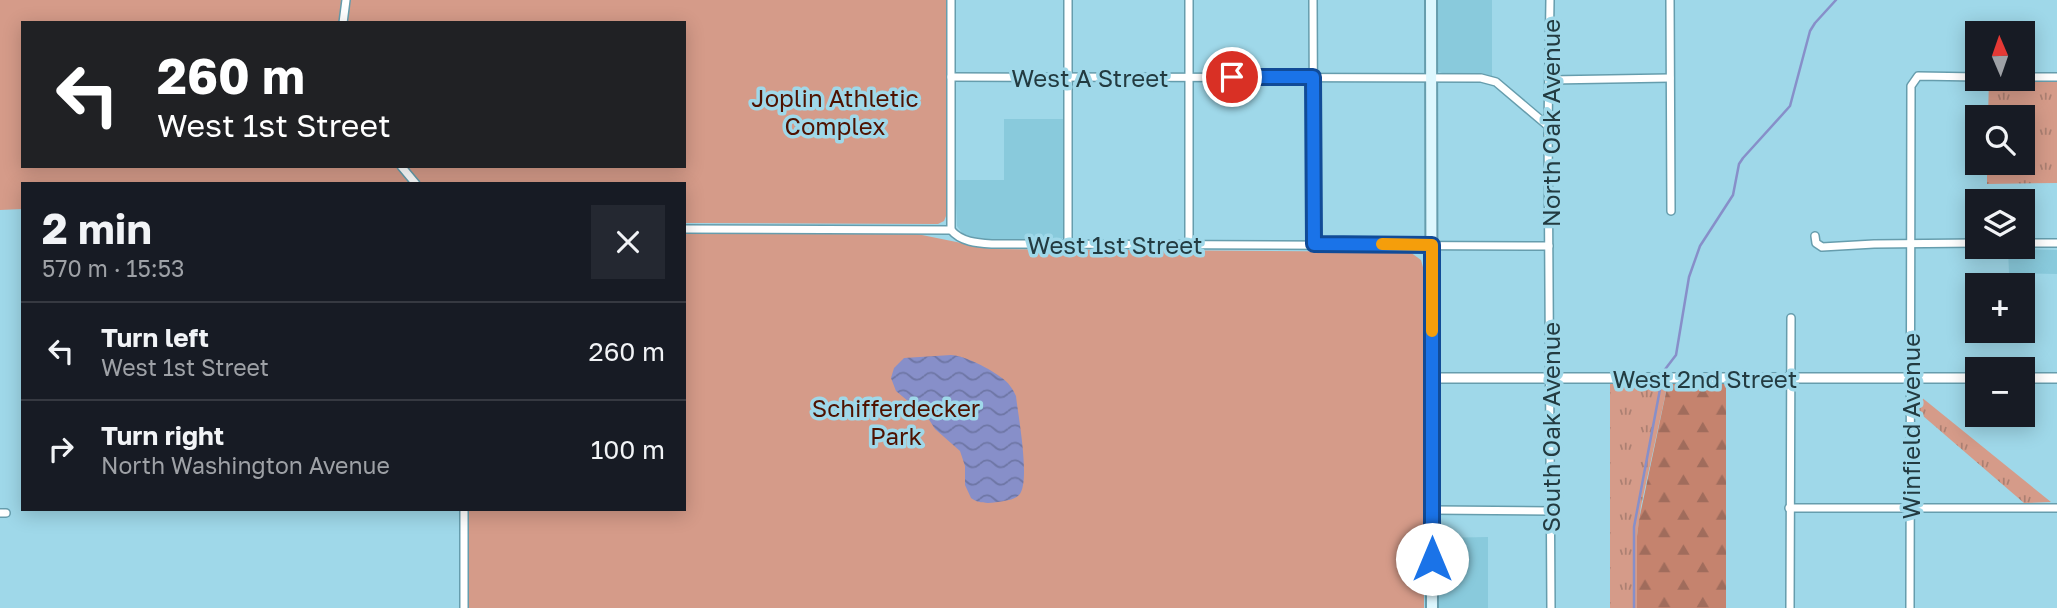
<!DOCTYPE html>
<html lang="en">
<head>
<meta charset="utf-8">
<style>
	body { margin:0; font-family:"Golos Text",sans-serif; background:#242831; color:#f1f3f6; height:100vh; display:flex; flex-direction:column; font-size:26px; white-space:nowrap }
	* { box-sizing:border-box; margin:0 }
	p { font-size:23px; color:#9ea1a6 }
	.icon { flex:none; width:38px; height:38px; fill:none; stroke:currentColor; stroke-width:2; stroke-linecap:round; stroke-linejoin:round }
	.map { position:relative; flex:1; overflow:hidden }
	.side { position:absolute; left:21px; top:182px; width:665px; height:329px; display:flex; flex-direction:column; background:#171b24; border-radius:0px; box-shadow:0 4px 18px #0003 }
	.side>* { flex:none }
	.guide { position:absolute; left:21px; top:21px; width:665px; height:147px; border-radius:0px; box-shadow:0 4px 18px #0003; background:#202124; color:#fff; overflow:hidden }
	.needle { width:46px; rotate:358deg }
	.fabs { position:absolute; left:1965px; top:21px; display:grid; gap:14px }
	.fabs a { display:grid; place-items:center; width:70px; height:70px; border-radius:0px; background:#171b24; box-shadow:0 4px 18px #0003; font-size:35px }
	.pin { position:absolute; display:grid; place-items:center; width:60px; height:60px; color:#fff; margin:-30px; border:4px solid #fff; border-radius:50%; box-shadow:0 2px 7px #0007 }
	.me { position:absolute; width:77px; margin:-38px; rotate:0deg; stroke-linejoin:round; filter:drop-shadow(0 0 5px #0008) }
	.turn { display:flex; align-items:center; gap:24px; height:147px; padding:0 21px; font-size:32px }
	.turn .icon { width:91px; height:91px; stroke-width:2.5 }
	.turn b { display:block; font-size:49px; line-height:60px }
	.round { display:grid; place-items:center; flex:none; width:74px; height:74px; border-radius:0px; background:#242831 }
	.head { display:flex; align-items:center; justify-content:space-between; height:119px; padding:0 21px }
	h1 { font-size:42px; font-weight:700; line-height:52px }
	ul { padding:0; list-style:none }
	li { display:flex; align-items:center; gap:21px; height:98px; padding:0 21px; border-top:2px solid #363941 }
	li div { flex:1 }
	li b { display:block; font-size:26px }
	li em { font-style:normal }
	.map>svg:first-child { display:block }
</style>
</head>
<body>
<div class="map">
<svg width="2057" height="608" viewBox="0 0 2057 608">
	<defs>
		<pattern id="grass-tufts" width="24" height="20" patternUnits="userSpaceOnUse" patternTransform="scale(1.75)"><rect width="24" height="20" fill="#d59b89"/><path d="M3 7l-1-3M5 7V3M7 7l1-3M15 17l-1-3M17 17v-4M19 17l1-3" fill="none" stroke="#ac8072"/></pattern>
		<pattern id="forest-firs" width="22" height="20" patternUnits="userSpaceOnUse" patternTransform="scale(1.75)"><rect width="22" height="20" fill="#c5836e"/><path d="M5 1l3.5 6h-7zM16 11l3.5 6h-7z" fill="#a06c5c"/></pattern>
		<pattern id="water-waves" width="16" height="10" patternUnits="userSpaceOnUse" patternTransform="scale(1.75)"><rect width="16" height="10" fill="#878fc9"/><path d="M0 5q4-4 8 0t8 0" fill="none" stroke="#6e76a5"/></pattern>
	</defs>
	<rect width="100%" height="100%" fill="#9fd8e9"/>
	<g fill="#89cadc">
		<path d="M1436 0H1492V76L1481 73H1442L1437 71Z"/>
		<path d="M1004 119H1063L1065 235 1061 240 985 239 968 236 963 234 957 226 955 180H1004Z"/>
		<path d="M2008 249 2057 250V274L2009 273Z"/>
		<path d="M1488 537V608H1438L1437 538Z"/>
	</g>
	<g fill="url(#grass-tufts)">
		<path d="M1989 79 2057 80V183L1987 184V163H2023V117H1988Z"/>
		<path d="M1610 382 1668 383 1641 506 1637 536V608H1610Z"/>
		<path d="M1915 392 2051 502 2024 503 1915 409Z"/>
	</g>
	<path fill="url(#forest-firs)" d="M1726 382V608H1637V536L1639 520 1668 383Z"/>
	<g fill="#d59b89" fill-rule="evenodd">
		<path d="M0 0H947L946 216 944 221 938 224 684 223V184H23V209L0 210ZM23 23H684V166H23Z"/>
		<path d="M684 232 917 234 991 249 1410 252 1421 260 1424 271V608H467V509H684Z"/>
	</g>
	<path fill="url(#water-waves)" d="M951 355C964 355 992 370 1002 378 1008 382 1013 389 1016 396 1018 415 1031 483 1019 495 1015 499 1009 500 1004 501 993 503 980 505 971 498L965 485V466L960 451 935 429 928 418 896 391 891 378 894 368 904 358Z"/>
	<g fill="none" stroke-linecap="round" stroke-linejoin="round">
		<g stroke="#878fc9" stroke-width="2.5">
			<path d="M1663 372 1676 355 1689 277 1700 246 1733 195 1739 164 1743 158 1790 106 1810 31 1815 23 1836 0"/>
			<path d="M1634 608V527L1661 384"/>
		</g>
		<defs>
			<g id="minor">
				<path d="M1189 0V244"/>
				<path d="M1313 0 1314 244"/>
				<path d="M1550 0 1548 126 1551 608"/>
				<path d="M1670 0 1671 211"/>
				<path d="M343 23 346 0"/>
				<path d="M951 77 1481 78 1496 82 1548 126"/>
				<path d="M2023 77H2057"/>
				<path d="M1550 80 1670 78"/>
				<path d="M401 166 416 184"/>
				<path d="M684 229 951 230C961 242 977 243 992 244L1549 246"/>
				<path d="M951 230V0"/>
				<path d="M1815 236 1816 243 1822 247 1874 244 1978 243"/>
				<path d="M2023 243H2057"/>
				<path d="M1068 245V0"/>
				<path d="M1789 508H2057"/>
				<path d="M464 509V608"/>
				<path d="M1432 510 1551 511"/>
				<path d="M0 513H6"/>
				<path d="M1790 608 1791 318"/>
				<path d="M1910 608 1911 86 1918 76 1978 77"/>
			</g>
			<g id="tertiary">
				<path d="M1432 378H1978"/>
				<path d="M2023 378H2057"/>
			</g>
			<path id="secondary" d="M1431 0 1432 608"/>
		</defs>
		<use href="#minor" stroke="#669dad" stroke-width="10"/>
		<use href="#tertiary" stroke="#669dad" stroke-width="12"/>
		<use href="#secondary" stroke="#669dad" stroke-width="14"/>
		<use href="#minor" stroke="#fff" stroke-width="7"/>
		<use href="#tertiary" stroke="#fff" stroke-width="9"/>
		<use href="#secondary" stroke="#ddf7fe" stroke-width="10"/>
	</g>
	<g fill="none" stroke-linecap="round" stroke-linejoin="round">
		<defs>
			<path id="route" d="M1232 77H1313L1314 244 1432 245V559"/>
		</defs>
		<use href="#route" stroke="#114b97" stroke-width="18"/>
		<use href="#route" stroke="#1a73e8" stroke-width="12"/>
		<path stroke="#f59e0b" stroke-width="12" d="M1382 244 1432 245V331"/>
	</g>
	<g text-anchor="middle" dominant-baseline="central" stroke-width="7" stroke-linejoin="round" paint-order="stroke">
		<g font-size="24" fill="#233b41" stroke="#9fd8e9">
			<text x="1090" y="77">West A Street</text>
			<text transform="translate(1550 123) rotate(-90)">North Oak Avenue</text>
			<text x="1115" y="244">West 1st Street</text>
			<text x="1705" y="378">West 2nd Street</text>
			<text transform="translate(1910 426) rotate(-90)">Winfield Avenue</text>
			<text transform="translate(1550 427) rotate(-90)">South Oak Avenue</text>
		</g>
		<g font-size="24" fill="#4e1200" stroke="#9fd8e9">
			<text x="835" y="97">Joplin Athletic<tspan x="835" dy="28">Complex</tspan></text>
			<text x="896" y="407">Schifferdecker<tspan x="896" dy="28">Park</tspan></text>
		</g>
	</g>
</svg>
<div class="fabs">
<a><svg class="needle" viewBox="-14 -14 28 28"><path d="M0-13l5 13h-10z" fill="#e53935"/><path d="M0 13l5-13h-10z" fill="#9ea1a6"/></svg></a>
<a><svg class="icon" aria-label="search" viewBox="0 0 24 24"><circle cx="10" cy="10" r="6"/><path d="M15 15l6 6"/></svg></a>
<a><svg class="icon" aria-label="layers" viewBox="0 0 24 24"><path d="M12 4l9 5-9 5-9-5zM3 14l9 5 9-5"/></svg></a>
<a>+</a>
<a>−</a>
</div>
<div class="pin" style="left:1232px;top:77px;background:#d93025"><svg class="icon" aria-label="arrive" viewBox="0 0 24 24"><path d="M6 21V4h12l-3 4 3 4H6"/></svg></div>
<svg class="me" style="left:1432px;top:559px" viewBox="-20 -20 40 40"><circle r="19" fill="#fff"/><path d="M0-13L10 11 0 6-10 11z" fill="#1a73e8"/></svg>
<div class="guide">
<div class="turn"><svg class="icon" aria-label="left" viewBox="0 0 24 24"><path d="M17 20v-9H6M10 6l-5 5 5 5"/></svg><div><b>260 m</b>West 1st Street</div></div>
</div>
<section class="side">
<div class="head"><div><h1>2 min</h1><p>570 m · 15:53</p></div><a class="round"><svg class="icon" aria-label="close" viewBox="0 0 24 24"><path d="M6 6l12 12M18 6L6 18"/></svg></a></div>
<ul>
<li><svg class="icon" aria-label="left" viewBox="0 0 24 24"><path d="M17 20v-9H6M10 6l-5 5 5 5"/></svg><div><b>Turn left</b><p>West 1st Street</p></div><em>260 m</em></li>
<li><svg class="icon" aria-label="right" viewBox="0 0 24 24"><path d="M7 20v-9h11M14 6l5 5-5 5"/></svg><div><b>Turn right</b><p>North Washington Avenue</p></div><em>100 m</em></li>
</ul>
</section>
</div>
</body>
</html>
